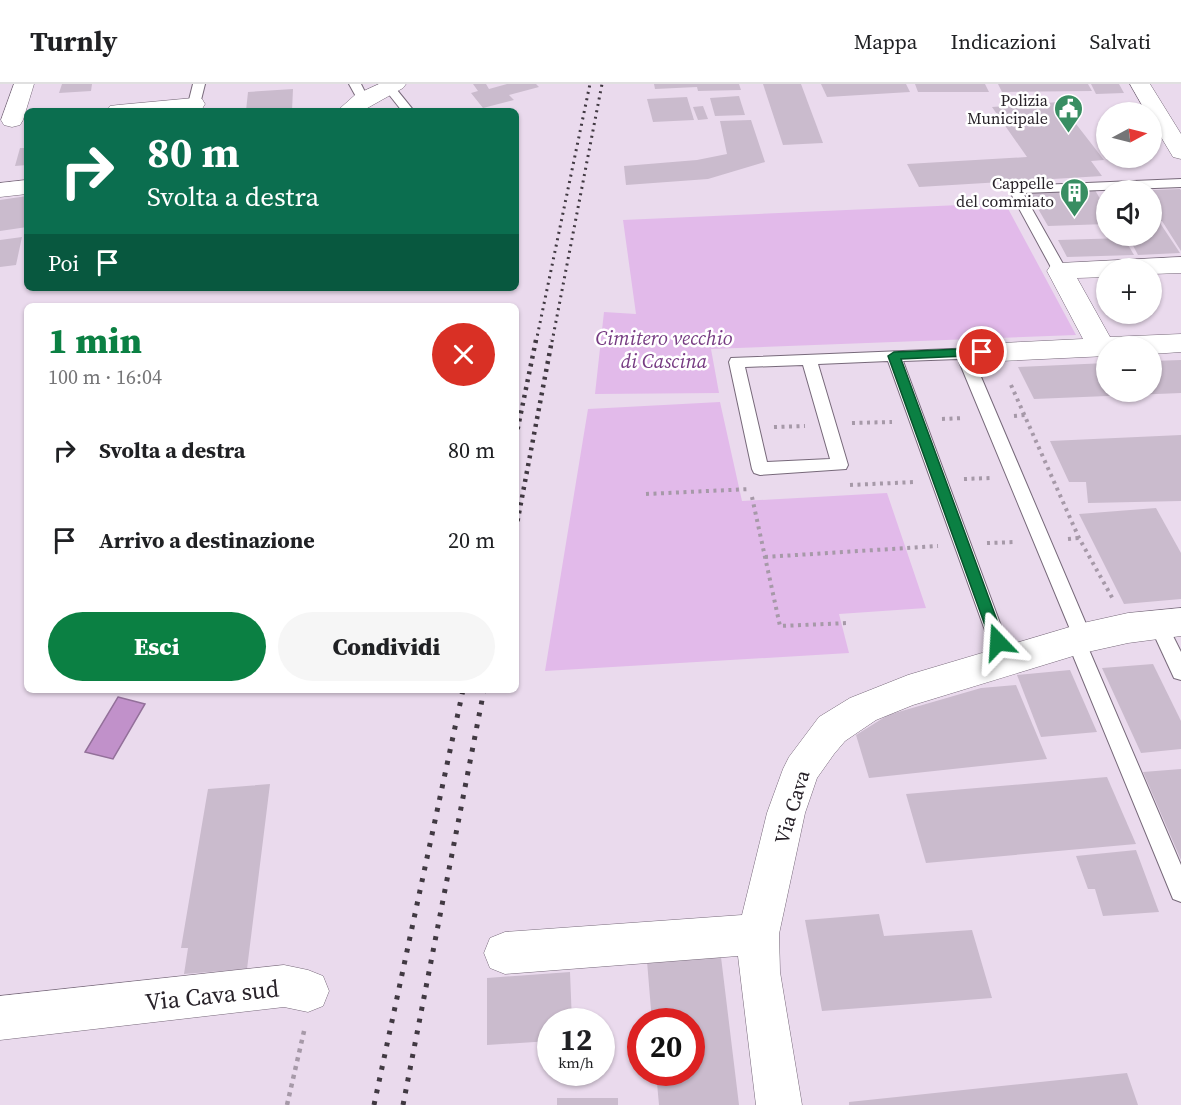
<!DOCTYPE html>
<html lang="it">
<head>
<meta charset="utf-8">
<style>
	body { margin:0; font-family:"Source Serif 4",serif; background:#f6f6f6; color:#202124; height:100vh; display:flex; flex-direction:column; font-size:22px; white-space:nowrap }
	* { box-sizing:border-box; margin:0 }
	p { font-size:20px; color:#757577 }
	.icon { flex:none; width:33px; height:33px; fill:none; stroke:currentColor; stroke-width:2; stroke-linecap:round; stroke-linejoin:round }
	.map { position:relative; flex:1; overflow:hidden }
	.sheet { position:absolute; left:24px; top:219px; width:495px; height:390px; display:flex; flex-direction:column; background:#fff; border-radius:9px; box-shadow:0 2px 4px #0004 }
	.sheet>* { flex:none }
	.banner { position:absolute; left:24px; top:24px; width:495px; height:183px; border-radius:9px; box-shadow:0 2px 4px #0004; background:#0b6e4f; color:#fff; overflow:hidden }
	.needle { width:39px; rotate:83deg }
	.fabs { position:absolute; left:1096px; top:18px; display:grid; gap:12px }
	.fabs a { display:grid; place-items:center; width:66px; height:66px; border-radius:50%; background:#fff; box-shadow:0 2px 4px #0004; font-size:30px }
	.speed { position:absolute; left:537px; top:924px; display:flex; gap:12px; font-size:30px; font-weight:700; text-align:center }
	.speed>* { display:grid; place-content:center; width:78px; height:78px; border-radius:50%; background:#fff; box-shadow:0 2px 4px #0004; line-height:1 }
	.speed small { font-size:15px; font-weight:400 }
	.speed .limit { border:9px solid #d22; background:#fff; color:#111 }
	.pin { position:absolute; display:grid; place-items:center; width:51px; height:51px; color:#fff; margin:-26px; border:3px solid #fff; border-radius:50%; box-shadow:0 2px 6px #0007 }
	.me { position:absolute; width:66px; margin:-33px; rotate:340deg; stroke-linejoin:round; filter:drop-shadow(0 0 4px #0008) }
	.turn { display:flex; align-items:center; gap:21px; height:126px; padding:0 24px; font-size:27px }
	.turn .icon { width:78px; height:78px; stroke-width:2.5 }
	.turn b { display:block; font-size:42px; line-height:51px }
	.then { display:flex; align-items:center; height:57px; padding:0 24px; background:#0003; gap:12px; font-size:22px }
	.round { display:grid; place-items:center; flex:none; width:63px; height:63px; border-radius:32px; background:#f6f6f6 }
	.overview { display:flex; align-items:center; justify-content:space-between; height:102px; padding:0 24px }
	h1 { font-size:36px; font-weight:800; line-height:45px; color:#0b8043 }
	.action { display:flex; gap:12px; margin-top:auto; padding:12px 24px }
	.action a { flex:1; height:69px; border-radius:36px; background:#0b8043; color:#fff; font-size:24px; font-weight:800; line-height:69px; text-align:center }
	.action a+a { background:#f6f6f6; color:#202124 }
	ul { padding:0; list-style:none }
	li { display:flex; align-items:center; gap:18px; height:90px; padding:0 24px }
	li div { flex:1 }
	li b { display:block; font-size:22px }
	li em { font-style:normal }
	header { display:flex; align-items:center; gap:36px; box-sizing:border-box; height:84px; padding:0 30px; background:#fff; border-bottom:2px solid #e0e0e0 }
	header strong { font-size:28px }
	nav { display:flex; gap:33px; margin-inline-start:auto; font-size:21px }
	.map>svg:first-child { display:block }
</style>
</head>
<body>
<header>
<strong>Turnly</strong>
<nav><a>Mappa</a><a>Indicazioni</a><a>Salvati</a></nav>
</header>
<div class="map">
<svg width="1181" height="1021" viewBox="0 0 1181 1021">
	<rect width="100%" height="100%" fill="#eadaed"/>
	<g fill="#e2baea">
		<path d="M1005 119 1076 251 711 265 719 309 595 310 604 228 636 230 623 136Z"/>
		<path d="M720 318 742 417 887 409 926 524 839 530 849 569 545 587 588 325Z"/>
	</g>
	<path fill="#c191ca" stroke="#93709a" stroke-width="1.5" d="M118 613 145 620 113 675 85 668Z"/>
	<g fill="#cabbcd">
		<path d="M62 0H92L91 7 59 9Z"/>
		<path d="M473 0H486L489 5 507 0H536L539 3 509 11 514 16 483 24 471 9 478 7Z"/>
		<path d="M654 0H739L741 6 698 7 697 3 655 5Z"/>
		<path d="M763 0H801L823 59 783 61Z"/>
		<path d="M821 0H906L910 8 827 13Z"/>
		<path d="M915 0H985L989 8H918Z"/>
		<path d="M998 0H1088L1092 7 1002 8Z"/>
		<path d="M1091 0H1119L1124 9 1096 10Z"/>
		<path d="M293 5 292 27H246L248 8Z"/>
		<path d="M739 12 745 31 715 32 710 14Z"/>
		<path d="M687 13 694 36 653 38 647 15Z"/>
		<path d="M1059 18 1104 76 1091 77 1102 92 919 103 907 80 1027 73 992 23Z"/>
		<path d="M703 22 708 35 698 36 693 23Z"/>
		<path d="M751 36 765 78 708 95 626 101 624 82 697 76 727 70 720 37Z"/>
		<path d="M20 64H27V81L15 82Z"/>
		<path d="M1180 105 1181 106V167L1162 137 1152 138V106Z"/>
		<path d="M1095 106 1107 127V140L1048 142 1029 109Z"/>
		<path d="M27 112V143L0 147V116Z"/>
		<path d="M1152 139H1160L1180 169 1138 171 1128 152H1152Z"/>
		<path d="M22 153 16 181 0 183V156Z"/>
		<path d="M1124 154 1134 171 1067 173 1058 156Z"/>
		<path d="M1181 276V309L1034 315 1018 283 1107 279V308H1152V277Z"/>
		<path d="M1181 351V417L1088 419 1086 398H1069L1050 357Z"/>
		<path d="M1156 424 1181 469V515L1124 520 1079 430Z"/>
		<path d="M1153 580 1181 637V665L1141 669 1102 584Z"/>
		<path d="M1070 586 1097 648 1041 653 1017 591Z"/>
		<path d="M1016 601 1047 675 869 694 856 651 888 631 981 604Z"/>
		<path d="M1181 685V776L1143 688Z"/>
		<path d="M1107 693 1136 760 926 779 906 710Z"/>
		<path d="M270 700 247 885 184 890 188 864H181L208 705Z"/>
		<path d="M1136 766 1159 828 1103 832 1095 805H1088L1076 772Z"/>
		<path d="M879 830 884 852 972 846 992 914 822 927 805 836Z"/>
		<path d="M721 873 739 1021H659L656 988H692V938H652L647 877Z"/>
		<path d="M570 888 572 938H550V957L487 961V894Z"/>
		<path d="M1127 989 1138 1021H849V1018Z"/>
		<rect x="557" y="1014" width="61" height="7"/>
	</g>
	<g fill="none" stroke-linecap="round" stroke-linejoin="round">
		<defs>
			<g id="service">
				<path d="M193 0H205L200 20 194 23 188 20Z"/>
				<path d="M349 0H361L369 16 367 18H359Z"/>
				<path d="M385 1H393L414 27H402L383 3Z"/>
				<path d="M1181 95V103L1023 109 1067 187 1060 191 1053 187 1009 106 1015 102Z"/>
				<path d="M1001 263 1008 268 1006 272 973 274 1092 554 1087 561 1181 781V818L1173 815 1067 557 1072 550 958 275 903 277 1014 577 1012 583 1005 585 998 583 996 577 888 277 818 280 848 381 846 385 760 391 754 389 752 385 729 278 731 274ZM803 281 830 375 767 378 745 283Z"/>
				<path d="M1158 532 1164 534 1181 568V596L1174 594 1149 540 1152 534Z"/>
			</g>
			<g id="minor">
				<path d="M14 0H34L23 36 20 41 12 43 4 41 1 36Z"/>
				<path d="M379 0H406L403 4 362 27H337L355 11Z"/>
				<path d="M194 14 202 15 205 20 202 25 187 27H107L110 22 118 21Z"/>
				<path d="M27 96V110L0 113V99Z"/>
				<path d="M1181 173V189L1152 190V184H1107V193L1077 194 1110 253 1181 250V268L1152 270V262H1107V272L1001 277 991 275 987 268 991 261 1001 259 1083 255 1047 187 1051 181 1060 179Z"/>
				<path d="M1181 524V552L1128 559 1083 569 913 621 876 636 845 657 834 670 817 694 805 729 779 850 780 888 802 1021H756L738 872 505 890 490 884 484 869 490 854 505 848 742 831 767 729 783 685 789 673 819 633 850 614 908 591 1083 539 1128 529Z"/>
				<path d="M284 881 308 886 323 892 329 907 323 922 308 928 284 923 0 956V912Z"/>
			</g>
			<path id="secondary" d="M1130 0H1150L1181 50V75L1173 73 1152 38V28H1146Z"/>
		</defs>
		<use href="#service" stroke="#77697a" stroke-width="2"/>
		<use href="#minor" stroke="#77697a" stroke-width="1"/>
		<use href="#secondary" stroke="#77697a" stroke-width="1"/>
		<g stroke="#a699a8" stroke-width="4" stroke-dasharray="3 4.5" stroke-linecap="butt">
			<path d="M1011 301 1079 454 1114 517"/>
			<path d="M1014 332 1025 331"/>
			<path d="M942 335 964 334"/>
			<path d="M852 339 892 338"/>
			<path d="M774 343 805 342"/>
			<path d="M964 395 990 394"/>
			<path d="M850 401 915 398"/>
			<path d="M646 410 750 405"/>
			<path d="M752 413 780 542 848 539"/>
			<path d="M1068 455 1079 454"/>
			<path d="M987 459 1016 458"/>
			<path d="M765 473 938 462"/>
		</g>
		<path stroke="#a699a8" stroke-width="4.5" stroke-dasharray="4 5" stroke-linecap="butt" d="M287 1021 305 943"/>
		<use href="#service" fill="#fff" fill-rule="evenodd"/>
		<use href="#minor" fill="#fff" fill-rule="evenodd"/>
		<use href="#secondary" fill="#fff" fill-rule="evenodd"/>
		<g stroke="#413942" stroke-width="3" stroke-dasharray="2 4.5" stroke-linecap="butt">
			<path d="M536 258 590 0"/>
			<path d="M552 258 602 0"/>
		</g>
		<g stroke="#413942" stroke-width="4.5" stroke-dasharray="3 5" stroke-linecap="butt">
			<path d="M516 353 536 256"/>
			<path d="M516 445 552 256"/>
		</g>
		<g stroke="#413942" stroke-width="5" stroke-dasharray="4 8" stroke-linecap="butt">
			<path d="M374 1021 463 606"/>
			<path d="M403 1021 484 606"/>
		</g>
	</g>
	<path fill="#0b8043" stroke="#07532c" stroke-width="1.5" d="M982 264 986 265V271L901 275 1005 558 1003 562H993L991 558 888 272 894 268Z"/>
	<defs>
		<symbol id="civic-pin" viewBox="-11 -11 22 30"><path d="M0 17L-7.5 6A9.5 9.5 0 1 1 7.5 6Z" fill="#388e62" stroke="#fff"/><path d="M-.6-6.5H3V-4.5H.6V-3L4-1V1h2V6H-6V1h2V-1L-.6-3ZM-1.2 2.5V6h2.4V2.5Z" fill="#fff"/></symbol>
		<symbol id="building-pin" viewBox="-11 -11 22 30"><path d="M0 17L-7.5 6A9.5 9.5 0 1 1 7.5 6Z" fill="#388e62" stroke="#fff"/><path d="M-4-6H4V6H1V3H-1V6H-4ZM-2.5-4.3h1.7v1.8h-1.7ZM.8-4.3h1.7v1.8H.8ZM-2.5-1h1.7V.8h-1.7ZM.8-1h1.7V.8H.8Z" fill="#fff"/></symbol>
	</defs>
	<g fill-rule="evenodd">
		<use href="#civic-pin" x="1052" y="8" width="33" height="45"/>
		<use href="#building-pin" x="1058" y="92" width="33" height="45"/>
	</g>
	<g text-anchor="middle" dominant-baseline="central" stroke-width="5" stroke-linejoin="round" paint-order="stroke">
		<g font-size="16" fill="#29232a" stroke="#fff" text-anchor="end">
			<text x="1048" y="16">Polizia<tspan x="1048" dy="18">Municipale</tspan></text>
			<text x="1054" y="99">Cappelle<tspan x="1054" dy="18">del commiato</tspan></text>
		</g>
		<g font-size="20" font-style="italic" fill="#763b82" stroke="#fff">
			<text x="664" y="254">Cimitero vecchio<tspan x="664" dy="23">di Cascina</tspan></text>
		</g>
		<g font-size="20" fill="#29232a" stroke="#fff">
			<text transform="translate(792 723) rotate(-73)">Via Cava</text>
		</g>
		<g font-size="24" fill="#29232a" stroke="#fff">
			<text transform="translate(212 911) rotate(-6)">Via Cava sud</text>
		</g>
	</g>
</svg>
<div class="fabs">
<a><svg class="needle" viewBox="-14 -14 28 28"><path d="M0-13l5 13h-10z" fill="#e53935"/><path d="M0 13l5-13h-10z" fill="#757577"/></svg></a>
<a><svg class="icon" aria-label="sound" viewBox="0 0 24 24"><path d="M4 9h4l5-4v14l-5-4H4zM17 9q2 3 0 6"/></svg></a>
<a>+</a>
<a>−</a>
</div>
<div class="speed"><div>12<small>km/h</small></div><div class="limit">20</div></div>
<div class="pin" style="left:982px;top:268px;background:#d93025"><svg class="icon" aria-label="arrive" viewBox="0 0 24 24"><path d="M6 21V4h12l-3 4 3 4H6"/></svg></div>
<svg class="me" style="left:998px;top:558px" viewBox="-20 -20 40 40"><path d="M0-17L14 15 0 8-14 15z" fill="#0b8043" stroke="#fff" stroke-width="4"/></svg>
<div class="banner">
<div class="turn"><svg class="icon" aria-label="right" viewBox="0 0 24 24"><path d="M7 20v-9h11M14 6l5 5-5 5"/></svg><div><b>80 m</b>Svolta a destra</div></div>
<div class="then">Poi<svg class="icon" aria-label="arrive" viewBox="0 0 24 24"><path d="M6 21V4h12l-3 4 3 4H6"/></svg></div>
</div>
<section class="sheet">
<div class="overview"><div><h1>1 min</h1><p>100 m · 16:04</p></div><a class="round" style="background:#d93025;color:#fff"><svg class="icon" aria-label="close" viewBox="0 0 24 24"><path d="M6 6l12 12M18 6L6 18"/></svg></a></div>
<ul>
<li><svg class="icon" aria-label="right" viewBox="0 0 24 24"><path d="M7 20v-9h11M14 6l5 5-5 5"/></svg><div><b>Svolta a destra</b></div><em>80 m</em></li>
<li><svg class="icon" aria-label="arrive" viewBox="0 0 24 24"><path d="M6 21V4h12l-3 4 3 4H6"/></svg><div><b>Arrivo a destinazione</b></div><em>20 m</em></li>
</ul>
<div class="action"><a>Esci</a><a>Condividi</a></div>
</section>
</div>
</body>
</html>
